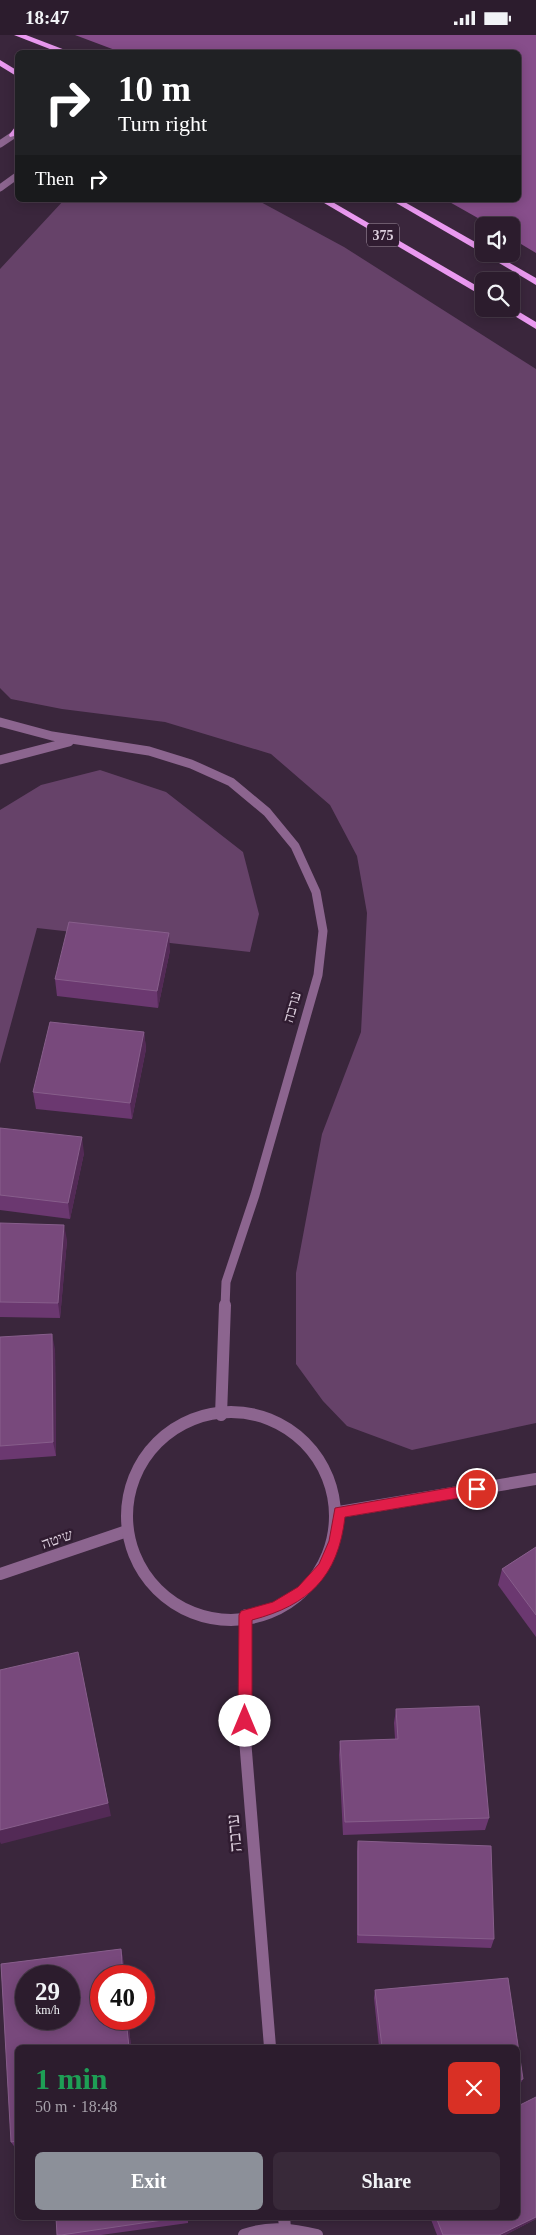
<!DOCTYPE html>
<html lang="en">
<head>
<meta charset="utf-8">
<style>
	body { margin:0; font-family:"Times New Roman",Heebo,serif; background:#382939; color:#f1f3f6; height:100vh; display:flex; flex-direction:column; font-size:19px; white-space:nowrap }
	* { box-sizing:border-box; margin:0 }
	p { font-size:16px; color:#a6a1aa }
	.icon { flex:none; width:28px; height:28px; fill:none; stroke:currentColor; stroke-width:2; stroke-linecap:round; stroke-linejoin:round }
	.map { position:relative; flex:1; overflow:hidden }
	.details { position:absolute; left:15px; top:2010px; width:505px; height:175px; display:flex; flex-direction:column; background:#2c1c2d; border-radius:8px; box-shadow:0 2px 12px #0003,0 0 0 1px #483a49 }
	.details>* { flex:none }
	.hud { position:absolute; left:15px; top:15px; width:506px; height:152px; border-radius:8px; box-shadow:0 2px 12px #0003,0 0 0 1px #483a49; background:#202124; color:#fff; overflow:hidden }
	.buttons { position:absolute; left:475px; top:182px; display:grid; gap:10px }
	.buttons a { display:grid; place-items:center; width:45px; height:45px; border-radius:8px; background:#2c1c2d; box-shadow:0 2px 12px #0003,0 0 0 1px #483a49; font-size:25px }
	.speed { position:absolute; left:15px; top:1930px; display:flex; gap:10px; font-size:25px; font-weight:700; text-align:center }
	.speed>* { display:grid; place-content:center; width:65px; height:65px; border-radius:50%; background:#2c1c2d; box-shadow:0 2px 12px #0003,0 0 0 1px #483a49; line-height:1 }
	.speed small { font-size:12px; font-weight:400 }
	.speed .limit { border:8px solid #d22; background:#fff; color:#111 }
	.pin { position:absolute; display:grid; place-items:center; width:42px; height:42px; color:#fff; margin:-21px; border:2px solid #fff; border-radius:50%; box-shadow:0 1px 5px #0007 }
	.me { position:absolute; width:55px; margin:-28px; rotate:0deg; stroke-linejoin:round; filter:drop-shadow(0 0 4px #0008) }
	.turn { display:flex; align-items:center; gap:18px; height:105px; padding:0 20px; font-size:22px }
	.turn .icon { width:65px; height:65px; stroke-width:2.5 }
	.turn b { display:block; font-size:35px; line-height:42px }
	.then { display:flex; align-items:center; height:48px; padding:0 20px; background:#0003; gap:10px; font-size:19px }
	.round { display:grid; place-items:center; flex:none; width:52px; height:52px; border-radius:8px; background:#382939 }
	.head { display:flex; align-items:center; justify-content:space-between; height:85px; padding:0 20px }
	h1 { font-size:30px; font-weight:700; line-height:38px; color:#1e9e55 }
	.primary-button { display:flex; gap:10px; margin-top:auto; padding:10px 20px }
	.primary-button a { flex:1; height:58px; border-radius:8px; background:#8c9099; color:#fff; font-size:20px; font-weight:700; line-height:58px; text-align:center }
	.primary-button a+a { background:#382939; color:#f1f3f6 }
	.status { display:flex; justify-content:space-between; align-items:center; height:35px; padding:0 25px; background:#2c1c2d; direction:ltr }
	.status svg { height:14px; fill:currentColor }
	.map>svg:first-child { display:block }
</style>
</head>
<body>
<div class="status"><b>18:47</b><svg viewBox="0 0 49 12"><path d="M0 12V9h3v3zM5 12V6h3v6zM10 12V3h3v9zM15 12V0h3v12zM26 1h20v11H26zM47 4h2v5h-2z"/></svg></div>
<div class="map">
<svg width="536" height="2200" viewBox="0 0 536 2200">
	<rect width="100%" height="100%" fill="#3a263c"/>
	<g fill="#664269">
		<path d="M64 165H257L344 212 536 334V1388L412 1415 347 1391 323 1366 296 1329V1238L322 1099 361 997 367 878 357 821 330 770 271 719 165 687 62 674 11 664 0 653V234Z"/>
		<path d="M100 735 166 757 243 817 259 879 250 917 37 893 0 1029V775L41 750Z"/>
	</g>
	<path fill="#874e8b" d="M75 0H536V218L511 203V191H492L446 165H519V18H123Z"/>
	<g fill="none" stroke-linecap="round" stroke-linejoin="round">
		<g stroke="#8c658f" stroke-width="12">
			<path d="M339 1477 536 1444"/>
			<path d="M0 1539 124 1497"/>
		</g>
		<g stroke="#8c658f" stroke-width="7">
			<path d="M0 109 18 97"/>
			<path d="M0 153 18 140"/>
		</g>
		<g stroke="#8c658f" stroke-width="9">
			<path d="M0 687 52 701 149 716 191 729 231 747 267 777 295 811 316 857 323 896 318 940 255 1160 226 1247 225 1272"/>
			<path d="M0 725 69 707"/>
		</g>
		<g stroke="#8c658f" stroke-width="12">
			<circle cx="231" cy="1481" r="104"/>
			<path d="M221 1380 225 1270"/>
			<path d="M246 1580 245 1704 270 2012"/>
			<path d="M284 2182 285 2193"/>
			<path d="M244 2200C269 2191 292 2194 317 2200"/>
		</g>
		<g fill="#ea99f0" fill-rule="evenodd">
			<path d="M14 0H26L73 18H60Z"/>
			<path d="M0 25 18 36V42L0 31Z"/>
			<path d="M15 92H18V100L10 102 9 100Z"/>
			<path d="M319 165H329L484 255V262Z"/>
			<path d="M391 165H401L484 212V219Z"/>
			<path d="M484 219H494L536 243V250Z"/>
			<path d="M511 272 536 287V294L503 274H511Z"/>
		</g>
	</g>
	<g fill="#6b3870" fill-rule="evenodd">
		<path d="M170 915 158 973 57 961 55 944Z"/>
		<path d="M144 997 146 1014 132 1084 36 1074 33 1057Z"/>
		<path d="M0 1093 84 1118 70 1184 0 1175Z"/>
		<path d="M0 1188 67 1205 60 1283 0 1282Z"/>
		<path d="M0 1302 55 1314 56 1421 0 1425Z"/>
		<path d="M536 1512V1602L498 1550 502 1534Z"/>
		<path d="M396 1674 489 1783 485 1795 343 1800 339 1720 340 1706 395 1704 394 1688Z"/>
		<path d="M358 1806 494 1904 491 1913 357 1908V1816Z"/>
		<path d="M121 1914 123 1924 125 1941H101V1984H128L131 2012H18V2114H16L11 2107 1 1929ZM26 1941H69V1984H26Z"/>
		<path d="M508 1943 523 2044 519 2051H518V2012H379L374 1963 375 1955Z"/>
		<path d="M56 2182H188V2188L101 2200H57Z"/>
		<path d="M430 2182H518L536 2184 505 2200H437Z"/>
	</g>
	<g fill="#532a56">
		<path d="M169 898 170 915 158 973 157 956Z"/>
		<path d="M144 997 146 1014 132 1084 130 1068Z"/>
		<path d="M82 1102 84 1118 70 1184 68 1168Z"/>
		<path d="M64 1190 67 1205 60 1283 58 1268Z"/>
		<path d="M52 1299 55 1314 56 1421 53 1407Z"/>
		<path d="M81 1632 111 1781 1 1809 0 1807V1795Z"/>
		<path d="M121 1914 123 1924 125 1941H123Z"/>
		<path d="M126 1984H128L131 2012H129Z"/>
		<path d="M536 2182V2184L505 2200H499Z"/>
	</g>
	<g fill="#78497c" stroke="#875e8b" fill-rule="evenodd">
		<path d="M69 887 169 898 157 956 55 944Z"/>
		<path d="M50 987 144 997 130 1068 33 1057Z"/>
		<path d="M0 1093 82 1102 68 1168 0 1160Z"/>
		<path d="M0 1188 64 1190 58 1268 0 1267Z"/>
		<path d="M52 1299 53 1407 0 1411V1302Z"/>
		<path d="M536 1512V1580L502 1534Z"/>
		<path d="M78 1617 108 1768 0 1795V1635Z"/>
		<path d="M479 1671 489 1783 345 1787 340 1706 398 1704 396 1674Z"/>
		<path d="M358 1806 491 1811 494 1904 358 1900Z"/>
		<path d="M121 1914 123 1941H101V1984H126L129 2012H18V2106L11 2107 1 1929ZM26 1941H69V1984H26Z"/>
		<path d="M508 1943 523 2044 518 2045V2012H382L375 1955Z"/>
		<path d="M536 2062V2182L499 2200H443L436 2182H518V2071Z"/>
		<path d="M56 2182H183L61 2200H57Z"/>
	</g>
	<path fill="#e11d48" stroke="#92132f" d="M477 1448 481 1450 483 1454 481 1458 477 1460 345 1482C338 1542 309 1570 252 1585V1686L250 1691 245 1693 240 1691 238 1686 239 1580 241 1576 273 1567 298 1552 319 1529 329 1506 335 1473Z"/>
	<g text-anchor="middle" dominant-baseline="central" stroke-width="5" stroke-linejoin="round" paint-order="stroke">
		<rect fill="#301c31" stroke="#a899a9" stroke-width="1" x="367" y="188.5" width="32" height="23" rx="4"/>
		<g font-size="14" font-weight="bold" fill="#dccfdd">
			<text x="383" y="200">375</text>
		</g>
		<g font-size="15" fill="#dccfdd" stroke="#301c31">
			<text transform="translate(292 972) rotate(-74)">ערבה</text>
			<text transform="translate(57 1504) rotate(-19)">שיטה</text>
		</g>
		<g font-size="18" fill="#dccfdd" stroke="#301c31">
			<text transform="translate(234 1798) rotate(-95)">ערבה</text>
		</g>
	</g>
</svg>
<div class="buttons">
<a><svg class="icon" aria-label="sound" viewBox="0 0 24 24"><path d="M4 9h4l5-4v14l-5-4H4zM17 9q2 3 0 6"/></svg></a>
<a><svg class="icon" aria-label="search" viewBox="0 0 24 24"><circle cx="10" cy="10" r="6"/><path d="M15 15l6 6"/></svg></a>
</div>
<div class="speed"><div>29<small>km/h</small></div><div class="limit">40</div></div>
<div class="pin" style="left:477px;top:1454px;background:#d93025"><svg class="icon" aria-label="arrive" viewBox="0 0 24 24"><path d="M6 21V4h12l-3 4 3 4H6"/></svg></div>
<svg class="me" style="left:245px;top:1686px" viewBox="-20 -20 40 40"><circle r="19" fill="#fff"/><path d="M0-13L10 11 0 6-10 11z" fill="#e11d48"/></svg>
<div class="hud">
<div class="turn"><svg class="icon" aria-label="right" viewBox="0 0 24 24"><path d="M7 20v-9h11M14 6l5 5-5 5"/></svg><div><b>10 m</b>Turn right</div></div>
<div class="then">Then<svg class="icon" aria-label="right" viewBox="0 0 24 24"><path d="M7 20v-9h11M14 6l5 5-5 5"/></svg></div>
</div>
<section class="details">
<div class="head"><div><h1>1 min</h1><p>50 m · 18:48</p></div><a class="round" style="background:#d93025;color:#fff"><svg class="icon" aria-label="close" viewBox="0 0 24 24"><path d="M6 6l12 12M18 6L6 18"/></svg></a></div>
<div class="primary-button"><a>Exit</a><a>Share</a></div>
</section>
</div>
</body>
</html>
